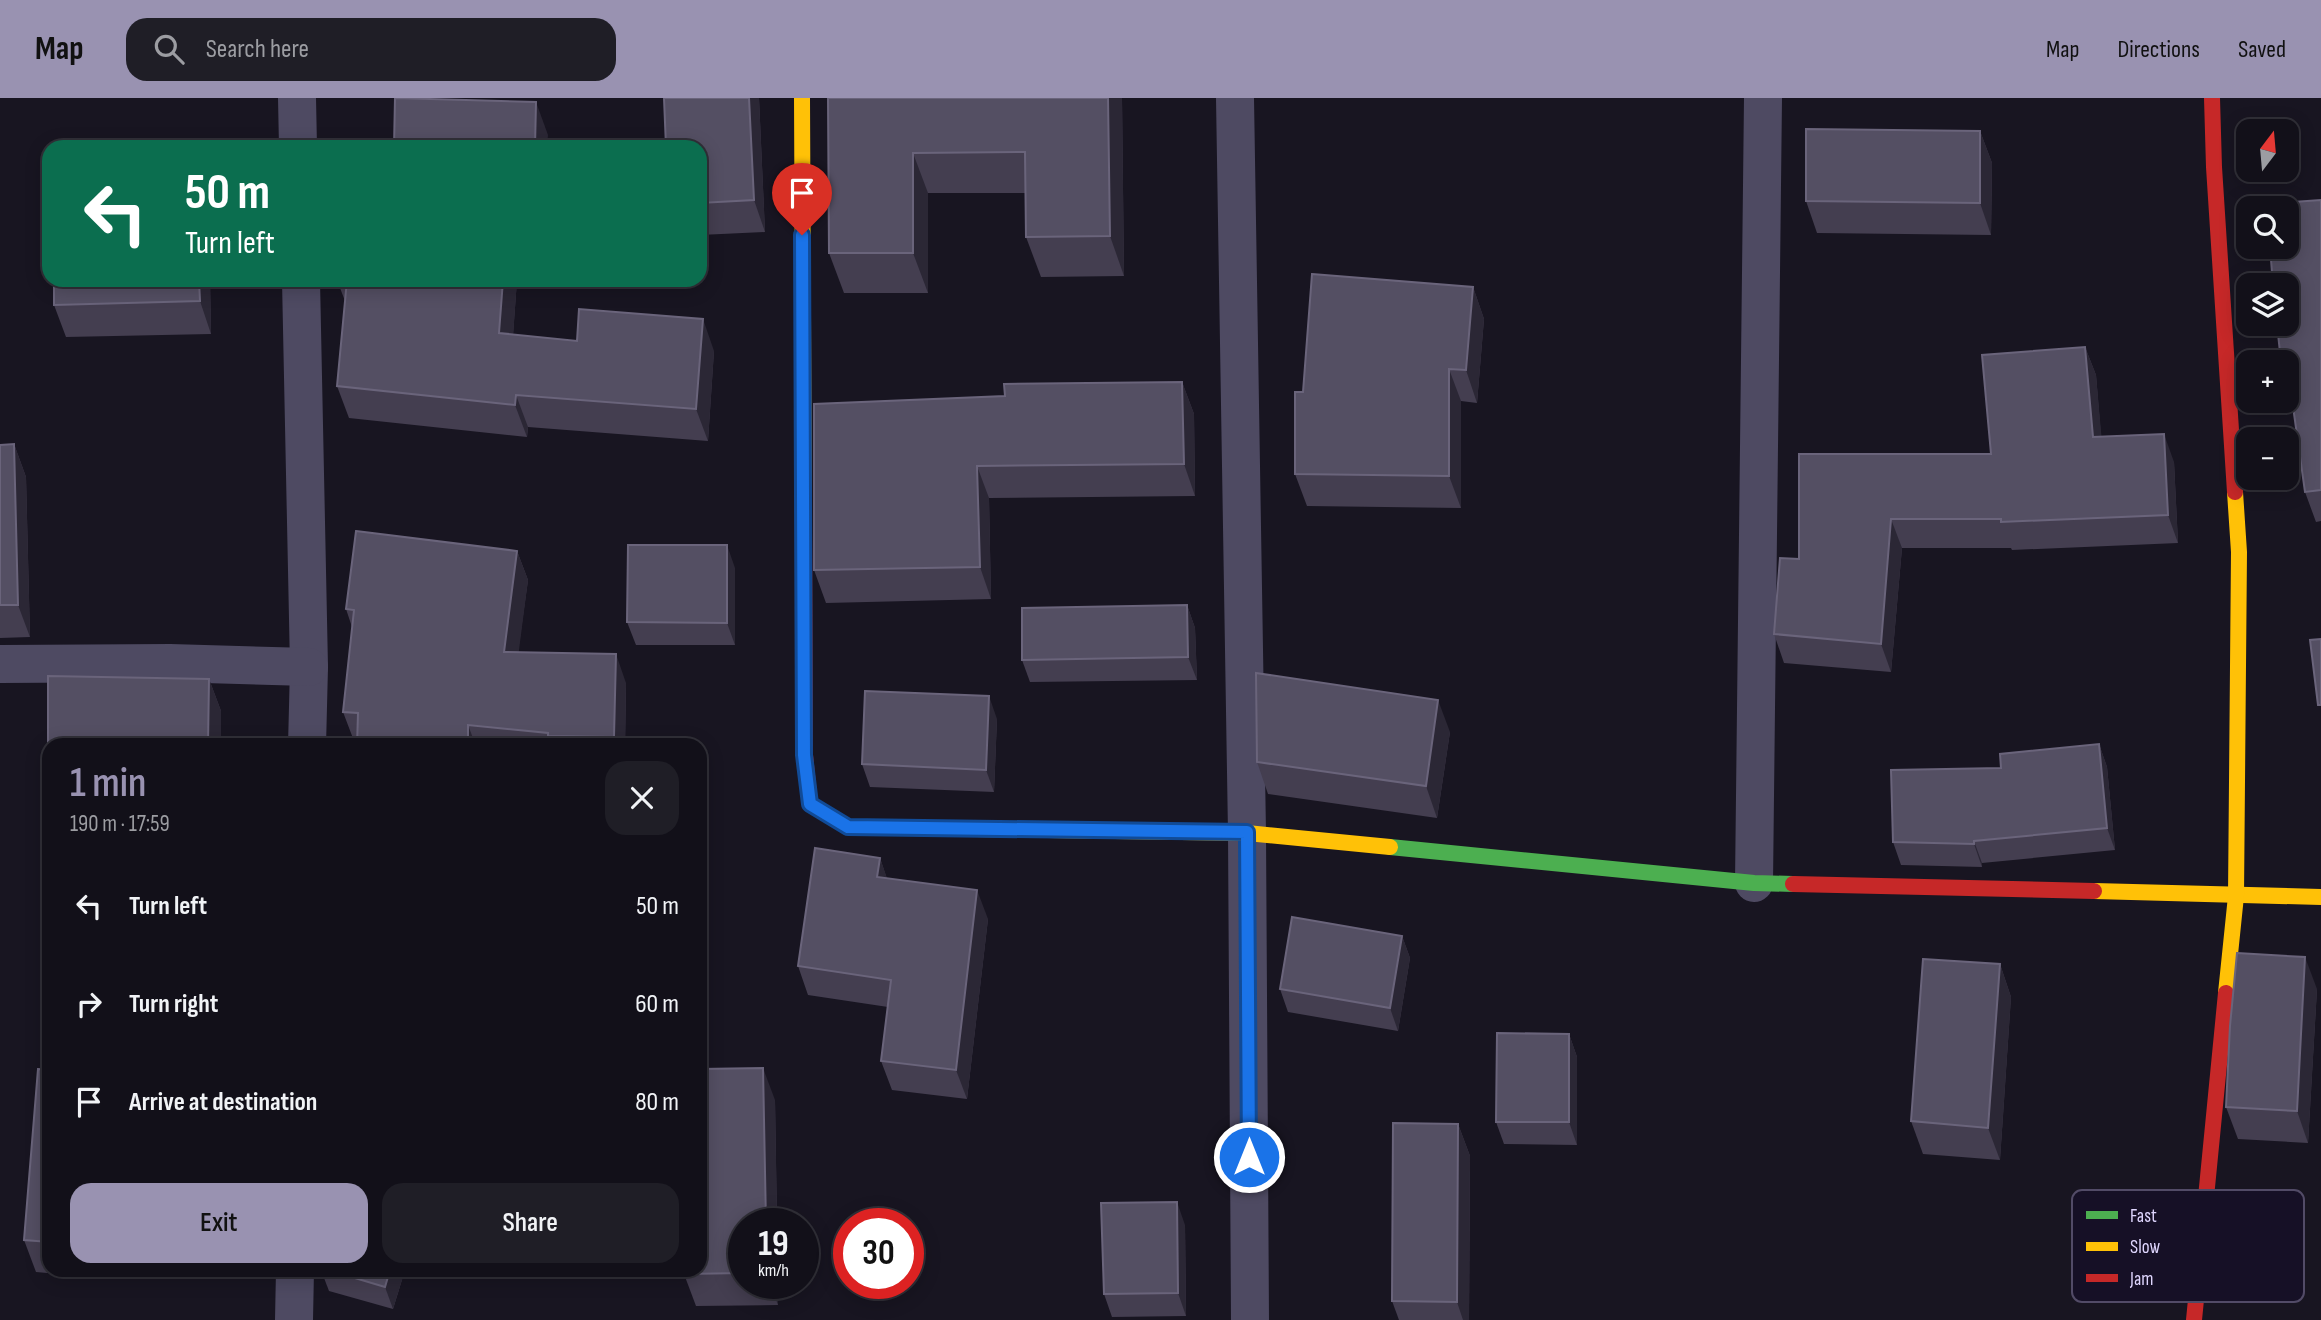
<!DOCTYPE html>
<html lang="en">
<head>
<meta charset="utf-8">
<style>
	body { margin:0; font-family:"Sofia Sans Condensed",sans-serif; background:#1f1e26; color:#f1f3f6; height:100vh; display:flex; flex-direction:column; font-size:26px; white-space:nowrap }
	* { box-sizing:border-box; margin:0 }
	p { font-size:23px; color:#9c9da2 }
	.icon { flex:none; width:38px; height:38px; fill:none; stroke:currentColor; stroke-width:2; stroke-linecap:round; stroke-linejoin:round }
	.map { position:relative; flex:1; overflow:hidden }
	.drawer { position:absolute; left:42px; top:640px; width:665px; height:539px; display:flex; flex-direction:column; background:#121019; border-radius:21px; box-shadow:0 4px 18px #0003,0 0 0 2px #313038 }
	.drawer>* { flex:none }
	.top-card { position:absolute; left:42px; top:42px; width:665px; height:147px; border-radius:21px; box-shadow:0 4px 18px #0003,0 0 0 2px #313038; background:#0b6e4f; color:#fff; overflow:hidden }
	.needle { width:46px; rotate:16deg }
	.tools { position:absolute; left:2236px; top:21px; display:grid; gap:14px }
	.tools a { display:grid; place-items:center; width:63px; height:63px; border-radius:14px; background:#121019; box-shadow:0 4px 18px #0003,0 0 0 2px #313038; font-size:35px }
	.speed { position:absolute; left:728px; top:1110px; display:flex; gap:14px; font-size:35px; font-weight:700; text-align:center }
	.speed>* { display:grid; place-content:center; width:91px; height:91px; border-radius:50%; background:#121019; box-shadow:0 4px 18px #0003,0 0 0 2px #313038; line-height:1 }
	.speed small { font-size:18px; font-weight:400 }
	.speed .limit { border:10px solid #d22; background:#fff; color:#111 }
	.pin { position:absolute; display:grid; place-items:center; width:60px; height:60px; color:#fff; margin:-72px -30px; border-radius:50% 50% 50% 0; rotate:-45deg; box-shadow:0 0 7px #0007 }
	.pin .icon { rotate:45deg }
	.me { position:absolute; width:77px; margin:-38px; rotate:0deg; stroke-linejoin:round; filter:drop-shadow(0 0 5px #0008) }
	.turn { display:flex; align-items:center; gap:24px; height:147px; padding:0 28px; font-size:32px }
	.turn .icon { width:91px; height:91px; stroke-width:2.5 }
	.turn b { display:block; font-size:49px; line-height:60px }
	.round { display:grid; place-items:center; flex:none; width:74px; height:74px; border-radius:21px; background:#1f1e26 }
	.overview { display:flex; align-items:center; justify-content:space-between; height:119px; padding:0 28px }
	h1 { font-size:42px; font-weight:600; line-height:52px; color:#9992b1 }
	.cta { display:flex; gap:14px; margin-top:auto; padding:14px 28px }
	.cta a { flex:1; height:80px; border-radius:21px; background:#9992b1; color:#111; font-size:28px; font-weight:600; line-height:80px; text-align:center }
	.cta a+a { background:#1f1e26; color:#f1f3f6 }
	ul { padding:0; list-style:none }
	li { display:flex; align-items:center; gap:21px; height:98px; padding:0 28px }
	li div { flex:1 }
	li b { display:block; font-size:26px }
	li em { font-style:normal }
	header { display:flex; align-items:center; gap:42px; box-sizing:border-box; height:98px; padding:0 35px; background:#9992b1; color:#111 }
	header strong { font-size:33px }
	nav { display:flex; gap:38px; margin-inline-start:auto; font-size:24px }
	.search { width:490px; height:63px; background:#1f1e26; display:flex; align-items:center; gap:18px; box-sizing:border-box; padding:0 24px; border-radius:21px; color:#9c9da2; font-size:26px }
	.map>svg:first-child { display:block }
</style>
</head>
<body>
<header>
<strong>Map</strong>
<div class="search"><svg class="icon" aria-label="search" viewBox="0 0 24 24"><circle cx="10" cy="10" r="6"/><path d="M15 15l6 6"/></svg>Search here</div>
<nav><a>Map</a><a>Directions</a><a>Saved</a></nav>
</header>
<div class="map">
<svg width="2321" height="1222" viewBox="0 0 2321 1222">
	<rect width="100%" height="100%" fill="#181521"/>
	<g fill="none" stroke-linecap="round" stroke-linejoin="round">
		<g stroke="#4e4a62" stroke-width="38">
			<path d="M297 0 298 49"/>
			<path d="M1235 0 1247 735 1250 1222"/>
			<path d="M301 182 309 569 307 648"/>
			<path d="M0 566 170 565 309 569"/>
			<path d="M1754 785 1763 0"/>
			<path d="M294 1222 295 1172"/>
		</g>
		<path stroke="#4caf50" stroke-width="16" d="M1390 749 1754 785 1793 786"/>
		<g stroke="#ffc107" stroke-width="16">
			<path d="M802 0 804 432"/>
			<path d="M976 731 1247 735 1390 749"/>
			<path d="M2094 793 2321 799"/>
			<path d="M2226 895 2236 798 2239 454 2235 394"/>
		</g>
		<g stroke="#c62828" stroke-width="16">
			<path d="M2212 0 2214 69 2235 394"/>
			<path d="M804 432 805 657 810 706 848 729 976 731"/>
			<path d="M1793 786 2094 793"/>
			<path d="M2194 1222 2226 895"/>
		</g>
	</g>
	<g fill="#443e50">
		<path d="M664 0H759L765 134 700 137V49Z"/>
		<path d="M828 0H1122L1124 178 1041 179 1026 139V95H928V195H844L829 155Z"/>
		<path d="M1980 33 1992 65 1991 137 1817 135 1806 103Z"/>
		<path d="M2321 102V423L2316 424 2305 394 2293 309 2287 294V264Z"/>
		<path d="M210 182 211 236 66 239 54 207Z"/>
		<path d="M337 182H517L513 237 577 243 714 253 708 343 528 329 527 339 349 320 337 288 345 203Z"/>
		<path d="M1473 189 1484 221 1477 305 1461 303V410L1307 408 1295 376 1303 294Z"/>
		<path d="M2085 249 2096 277 2101 338 2174 364 2178 445 2012 452 2011 450H1902L1891 574 1784 565 1774 536 1799 461 1991 356Z"/>
		<path d="M1182 284 1194 316 1195 398 989 400 991 501 826 505 814 472 1005 298Z"/>
		<path d="M14 346 26 379 30 539 0 540V347Z"/>
		<path d="M517 453 528 482 518 554 626 585 625 648H357V643H354L343 614 352 529 346 511Z"/>
		<path d="M735 470V547H636L627 524Z"/>
		<path d="M1187 507 1195 530 1197 582 1030 584 1022 562Z"/>
		<path d="M209 581 221 613V648H49V649L48 646Z"/>
		<path d="M997 621 994 694 870 689 862 666Z"/>
		<path d="M1450 634 1437 720 1268 696 1257 664Z"/>
		<path d="M2099 646 2107 669 2115 752 1982 765V769L1901 767 1893 744 2001 670Z"/>
		<path d="M880 760 887 781 988 821 967 1001 892 992 881 963 888 909 808 897 798 868Z"/>
		<path d="M1402 838 1410 860 1398 933 1288 914 1280 891Z"/>
		<path d="M2000 866 2011 899 2000 1062 1923 1056 1911 1023Z"/>
		<path d="M2317 891 2308 1045 2238 1041 2226 1009Z"/>
		<path d="M1569 936 1577 959V1047L1504 1046 1496 1024Z"/>
		<path d="M49 972V1172H115V1181L36 1174 24 1142Z"/>
		<path d="M775 1002 777 1125H744V1185H778V1207L696 1208 684 1176Z"/>
		<path d="M1458 1026 1470 1058 1469 1222H1399L1392 1203Z"/>
		<path d="M1185 1127 1186 1218 1112 1219 1104 1196Z"/>
		<path d="M321 1172H405L393 1211 329 1193Z"/>
	</g>
	<g fill="#2b2735">
		<path d="M749 0H759L765 134 754 102Z"/>
		<path d="M1108 0H1122L1124 178 1110 138Z"/>
		<path d="M536 4 548 37 547 49H535Z"/>
		<path d="M1980 33 1992 65 1991 137 1980 105Z"/>
		<path d="M913 55 928 95V195L913 155Z"/>
		<path d="M199 182H210L211 236 200 203Z"/>
		<path d="M503 182H517L511 267 499 235Z"/>
		<path d="M1473 189 1484 221 1477 305 1466 272Z"/>
		<path d="M703 221 714 253 708 343 696 311Z"/>
		<path d="M2085 249 2096 277 2104 367 2093 339Z"/>
		<path d="M1449 271 1461 303V410L1449 378Z"/>
		<path d="M1182 284 1194 316 1195 398 1184 366Z"/>
		<path d="M516 297 528 329 527 339 515 307Z"/>
		<path d="M2164 336 2174 364 2178 445 2168 417Z"/>
		<path d="M14 346 26 379 30 539 18 507Z"/>
		<path d="M977 368 989 400 991 501 980 469Z"/>
		<path d="M1891 421 1902 450 1891 574 1881 546Z"/>
		<path d="M727 447 735 470V547L727 525Z"/>
		<path d="M517 453 528 482 515 583 504 554Z"/>
		<path d="M1187 507 1195 530 1197 582 1188 559Z"/>
		<path d="M616 556 626 585 625 648H617L614 639Z"/>
		<path d="M209 581 221 613V648H208Z"/>
		<path d="M989 598 997 621 994 694 986 672Z"/>
		<path d="M1438 602 1450 634 1437 720 1426 688Z"/>
		<path d="M468 627 476 648H468Z"/>
		<path d="M2099 646 2107 669 2115 752 2107 730Z"/>
		<path d="M1974 743 1982 765V769L1974 746Z"/>
		<path d="M880 760 890 789 877 779Z"/>
		<path d="M977 792 988 821 967 1001 956 972Z"/>
		<path d="M1402 838 1410 860 1398 933 1390 910Z"/>
		<path d="M2305 859 2317 891 2308 1045 2297 1013Z"/>
		<path d="M2000 866 2011 899 2000 1062 1988 1030Z"/>
		<path d="M1569 936 1577 959V1047L1569 1024Z"/>
		<path d="M763 970 775 1002 777 1125H766Z"/>
		<path d="M1458 1026 1470 1058 1469 1222H1463L1457 1204Z"/>
		<path d="M1177 1104 1185 1127 1186 1218 1178 1195Z"/>
		<path d="M390 1172H405L393 1211 385 1189Z"/>
		<path d="M770 1185H778V1207Z"/>
	</g>
	<g fill="#544f63" stroke="#6a647b" stroke-width="2">
		<path d="M395 0 536 4 535 49H394Z"/>
		<path d="M664 0H749L754 102 700 105V49H666Z"/>
		<path d="M828 0H1108L1110 138 1026 139 1025 54 913 55V155H829Z"/>
		<path d="M1806 31 1980 33V105L1806 103Z"/>
		<path d="M2321 102V392L2305 394 2289 280H2287V264H2281L2277 226H2287V187H2273L2270 149H2287V110H2266V106Z"/>
		<path d="M1312 176 1473 189 1466 272 1449 271V378L1295 376V294H1303Z"/>
		<path d="M54 182H199L200 203 54 207Z"/>
		<path d="M347 182H503L499 235 577 243 579 211 703 221 696 311 516 297 515 307 337 288Z"/>
		<path d="M2085 249 2093 339 2164 336 2168 417 2001 424V421H1891L1881 546 1774 536 1780 460 1799 461V356H1991L1982 257Z"/>
		<path d="M1182 284 1184 366 977 368 980 469 814 472V306L1005 298 1004 286Z"/>
		<path d="M14 346 18 507H0V347Z"/>
		<path d="M356 433 517 453 504 554 616 556 614 639 548 638V635L468 627V648H357L358 615 343 614 354 512 346 511Z"/>
		<path d="M628 447H727V525L627 524Z"/>
		<path d="M1187 507 1188 559 1022 562V510Z"/>
		<path d="M2321 541V607H2318L2310 542Z"/>
		<path d="M1256 575 1438 602 1426 688 1257 664Z"/>
		<path d="M48 578 209 581 208 648 48 646Z"/>
		<path d="M865 593 989 598 986 672 862 666Z"/>
		<path d="M2099 646 2107 730 1974 743V746L1893 744 1891 672 2001 670 2000 656Z"/>
		<path d="M815 750 880 760 877 779 977 792 956 972 881 963 891 882 798 868Z"/>
		<path d="M1292 819 1402 838 1390 910 1280 891Z"/>
		<path d="M2237 855 2305 859 2297 1013 2226 1009 2230 928Z"/>
		<path d="M1923 861 2000 866 1988 1030 1911 1023Z"/>
		<path d="M1497 935 1569 936V1024H1496Z"/>
		<path d="M763 970 766 1125H744V1175L684 1176V1172H700V971Z"/>
		<path d="M38 971 49 972V1144L24 1142Z"/>
		<path d="M1393 1025 1458 1026 1457 1204 1392 1203Z"/>
		<path d="M1177 1104 1178 1195 1104 1196 1101 1105Z"/>
		<path d="M328 1172H390L385 1189Z"/>
	</g>
	<g fill="none" stroke-linecap="round" stroke-linejoin="round">
		<defs>
			<path id="route" d="M802 137 804 657 810 706 848 729 1247 734 1249 1059"/>
		</defs>
		<use href="#route" stroke="#114b97" stroke-width="18"/>
		<use href="#route" stroke="#1a73e8" stroke-width="12"/>
	</g>
	<rect x="2072" y="1092" width="232" height="112" rx="10" fill="#161026" stroke="#524b67" stroke-width="2"/>
	<rect x="2086" y="1113" width="32" height="8" fill="#4caf50"/>
	<rect x="2086" y="1144" width="32" height="9" fill="#ffc107"/>
	<rect x="2086" y="1176" width="32" height="8" fill="#c62828"/>
	<g font-size="19" fill="#dfd6fe">
		<text x="2130" y="1124">Fast</text>
		<text x="2130" y="1155">Slow</text>
		<text x="2130" y="1187">Jam</text>
	</g>
</svg>
<div class="tools">
<a><svg class="needle" viewBox="-14 -14 28 28"><path d="M0-13l5 13h-10z" fill="#e53935"/><path d="M0 13l5-13h-10z" fill="#9c9da2"/></svg></a>
<a><svg class="icon" aria-label="search" viewBox="0 0 24 24"><circle cx="10" cy="10" r="6"/><path d="M15 15l6 6"/></svg></a>
<a><svg class="icon" aria-label="layers" viewBox="0 0 24 24"><path d="M12 4l9 5-9 5-9-5zM3 14l9 5 9-5"/></svg></a>
<a>+</a>
<a>−</a>
</div>
<div class="speed"><div>19<small>km/h</small></div><div class="limit">30</div></div>
<div class="pin" style="left:802px;top:137px;background:#d93025"><svg class="icon" aria-label="arrive" viewBox="0 0 24 24"><path d="M6 21V4h12l-3 4 3 4H6"/></svg></div>
<svg class="me" style="left:1249px;top:1059px" viewBox="-20 -20 40 40"><circle r="17" fill="#1a73e8" stroke="#fff" stroke-width="3"/><path d="M0-11L8 9 0 5-8 9z" fill="#fff"/></svg>
<div class="top-card">
<div class="turn"><svg class="icon" aria-label="left" viewBox="0 0 24 24"><path d="M17 20v-9H6M10 6l-5 5 5 5"/></svg><div><b>50 m</b>Turn left</div></div>
</div>
<section class="drawer">
<div class="overview"><div><h1>1 min</h1><p>190 m · 17:59</p></div><a class="round"><svg class="icon" aria-label="close" viewBox="0 0 24 24"><path d="M6 6l12 12M18 6L6 18"/></svg></a></div>
<ul>
<li><svg class="icon" aria-label="left" viewBox="0 0 24 24"><path d="M17 20v-9H6M10 6l-5 5 5 5"/></svg><div><b>Turn left</b></div><em>50 m</em></li>
<li><svg class="icon" aria-label="right" viewBox="0 0 24 24"><path d="M7 20v-9h11M14 6l5 5-5 5"/></svg><div><b>Turn right</b></div><em>60 m</em></li>
<li><svg class="icon" aria-label="arrive" viewBox="0 0 24 24"><path d="M6 21V4h12l-3 4 3 4H6"/></svg><div><b>Arrive at destination</b></div><em>80 m</em></li>
</ul>
<div class="cta"><a>Exit</a><a>Share</a></div>
</section>
</div>
</body>
</html>
